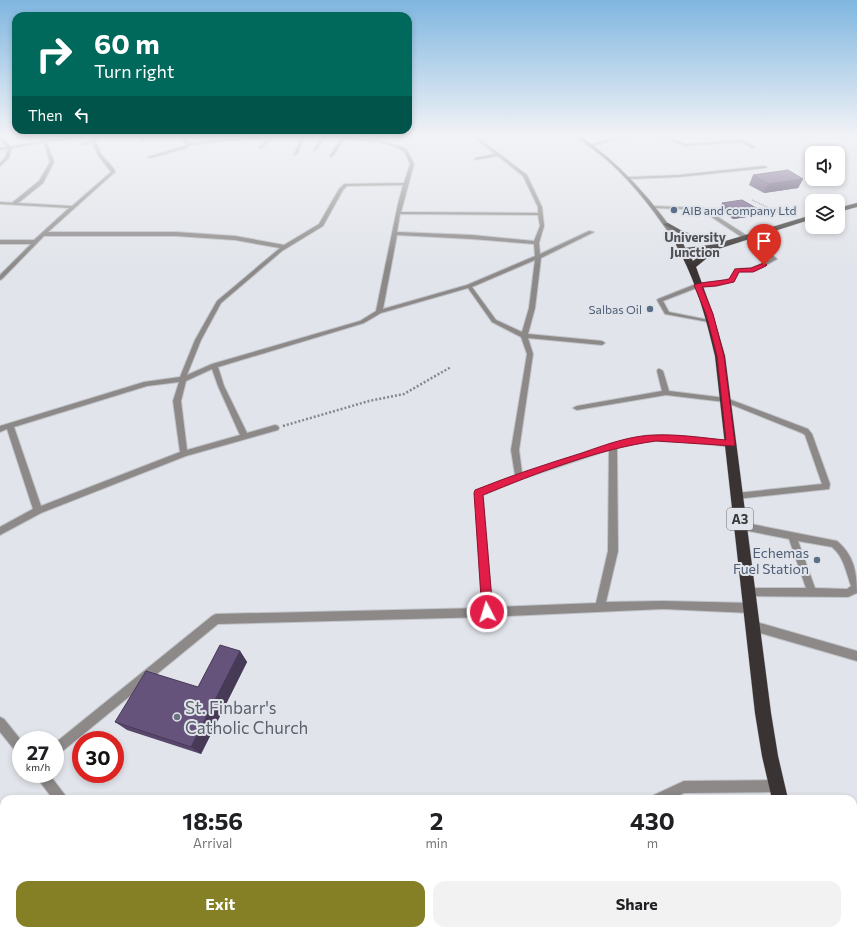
<!DOCTYPE html>
<html lang="en">
<head>
<meta charset="utf-8">
<style>
	body { margin:0; font-family:Commissioner,sans-serif; background:#f2f2f2; color:#202124; height:100vh; display:flex; flex-direction:column; font-size:15px; white-space:nowrap }
	* { box-sizing:border-box; margin:0 }
	p { font-size:13px; color:#757577 }
	.icon { flex:none; width:22px; height:22px; fill:none; stroke:currentColor; stroke-width:2; stroke-linecap:round; stroke-linejoin:round }
	.map { position:relative; flex:1; overflow:hidden }
	.panel { position:absolute; left:0px; top:795px; width:857px; height:140px; display:flex; flex-direction:column; background:#fff; border-radius:12px 12px 0 0; box-shadow:0 2px 6px #0003 }
	.panel>* { flex:none }
	.banner { position:absolute; left:12px; top:12px; width:400px; height:122px; border-radius:12px; box-shadow:0 2px 6px #0003; background:#00695c; color:#fff; overflow:hidden }
	.tools { position:absolute; left:805px; top:146px; display:grid; gap:8px }
	.tools a { display:grid; place-items:center; width:40px; height:40px; border-radius:8px; background:#fff; box-shadow:0 2px 6px #0003; font-size:20px }
	.speed { position:absolute; left:12px; top:731px; display:flex; gap:8px; font-size:20px; font-weight:700; text-align:center }
	.speed>* { display:grid; place-content:center; width:52px; height:52px; border-radius:50%; background:#fff; box-shadow:0 2px 6px #0003; line-height:1 }
	.speed small { font-size:10px; font-weight:400 }
	.speed .limit { border:6px solid #d22; background:#fff; color:#111 }
	.pin { position:absolute; display:grid; place-items:center; width:34px; height:34px; color:#fff; margin:-41px -17px; border-radius:50% 50% 50% 0; rotate:-45deg; box-shadow:0 0 4px #0007 }
	.pin .icon { rotate:45deg }
	.me { position:absolute; width:44px; margin:-22px; rotate:355deg; stroke-linejoin:round; filter:drop-shadow(0 0 3px #0008) }
	.turn { display:flex; align-items:center; gap:14px; height:84px; padding:0 16px; font-size:18px }
	.turn .icon { width:52px; height:52px; stroke-width:2.5 }
	.turn b { display:block; font-size:28px; line-height:34px }
	.then { display:flex; align-items:center; height:38px; padding:0 16px; background:#0003; gap:8px; font-size:15px }
	.eta { display:flex; justify-content:space-evenly; align-items:center; height:68px; text-align:center }
	.eta b { font-size:24px; font-weight:700; line-height:28px }
	.cta { display:flex; gap:8px; margin-top:auto; padding:8px 16px }
	.cta a { flex:1; height:46px; border-radius:12px; background:#857f26; color:#fff; font-size:16px; font-weight:700; line-height:46px; text-align:center }
	.cta a+a { background:#f2f2f2; color:#202124 }
	.map>svg:first-child { display:block }
</style>
</head>
<body>
<div class="map">
<svg width="857" height="935" viewBox="0 0 857 935">
	<rect width="100%" height="100%" fill="#e1e4ea"/>
	<g fill="none" stroke-linecap="round" stroke-linejoin="round">
		<defs>
			<g id="service">
				<path d="M139 136H143L144 142H142Z"/>
				<path d="M43 140 46 141 54 162 43 183 17 204H13V202L39 181 50 162Z"/>
				<path d="M94 140 95 142 82 145 80 144Z"/>
				<path d="M653 206 704 208 746 235H750L777 259 755 271 739 272 734 281 716 286 699 287 663 301 669 312 714 321V323L665 314 657 300 658 299 696 284 716 282 730 279 735 269 752 268 771 259 747 238H743L701 210 655 208H653Z"/>
				<path d="M658 369H660L663 371 669 391 726 398 808 429 812 434 830 484 829 489 737 499 734 498 733 496 734 494 737 493 822 484 805 435 802 433 725 402 666 395 577 410 573 408 577 406 662 391 657 371Z"/>
				<path d="M741 522 837 541C854 555 857 573 857 593L848 597 749 596 746 595 744 592 746 589 749 588H806L789 539 738 529 737 526 738 523ZM798 541 832 547C844 557 846 572 851 586L847 589 815 588Z"/>
				<path d="M776 780 780 782 782 786 780 790 776 792 684 793 672 799H652L654 795 684 781Z"/>
				<rect x="559" y="931" width="14" height="4"/>
			</g>
			<g id="minor">
				<path d="M78 136H84L12 148 9 158 0 166V163L5 158 8 149 0 150V148L7 147 0 140V137L10 146Z"/>
				<path d="M90 136H94L101 154 114 169 115 172 48 232H176L235 236 284 245 319 224 339 189 344 184 404 183 410 164C408 160 407 156 405 153 397 142 358 140 345 139L332 157 330 156 341 138 328 137 326 136 374 139 378 136H382L378 140 400 146 407 150 414 164 401 212 538 213V207L523 176 498 156 475 160V158L495 154 472 136H476L527 175 542 207 544 226 539 243 540 254 589 231 594 232 541 258 535 308 528 334 602 341 605 343 602 345 528 338 533 354 519 450 522 473 613 443 645 436 656 435 694 437 734 442 735 444 734 446 731 447C706 444 681 441 657 441 643 441 630 445 617 448L618 551 606 602 663 601 751 603 754 605 756 608 754 611 751 613 663 609 487 617 218 624 59 754 55 756V743L212 616 216 614 482 608 475 493 476 491 515 475 511 450 527 354 521 337 492 322 468 288 381 313 364 323 218 367 224 386 247 433 275 425 278 426 279 428 278 430 186 456 41 513 0 535V527L33 509 7 429 0 432V426L144 382 180 377 195 340 217 301 280 248 235 240 176 236H44L2 279 0 280V275L31 244H0V240H34L69 208 0 204V202L72 206 111 172 97 154ZM403 185 398 204 376 311 360 321 212 364 187 375 201 340 221 303 282 251 323 226 343 190 347 186ZM400 214 538 215 540 226 534 241 472 235 397 232ZM397 235 472 239 534 244 535 256 467 285 383 309ZM535 260 529 308 522 332 496 320 472 287ZM212 369 218 386 240 435 187 450 181 401 186 381ZM179 382 173 401 180 452 41 506 14 427 147 386ZM609 450 608 551 596 603 492 607 483 495 522 479Z"/>
				<path d="M180 136H184L189 143 263 136H275L260 149 259 147 269 137 189 145 187 148 150 158 148 157 185 146 186 144Z"/>
				<path d="M302 136H306L297 154 294 155Z"/>
				<path d="M322 136H326L316 150H314Z"/>
				<path d="M621 136H626L593 146 590 145Z"/>
				<path d="M661 136H665L685 144 742 140 755 147 752 148 741 142 685 146Z"/>
				<path d="M765 166 767 167 766 168 679 177 629 179 627 178 629 177 679 175Z"/>
				<path d="M753 621 857 651V661L753 631 749 629 748 626 749 623Z"/>
				<path d="M0 717 4 719 21 740V755L17 753 0 732Z"/>
				<path d="M35 774H49L65 795 67 799H53L37 778Z"/>
				<path d="M853 917 857 918V932L853 931Z"/>
				<path d="M153 931H167L169 935H155Z"/>
			</g>
			<path id="secondary" d="M576 136H580C622 165 654 202 683 245L682 246H678C657 215 636 186 608 161 598 152 586 145 576 136Z"/>
			<g id="trunk">
				<path d="M857 203V207L838 212V208Z"/>
				<path d="M812 215V219L718 249 696 267 713 314 725 356 771 713 778 756 788 799H772L762 756 755 713 715 356C706 318 696 280 676 245L677 243H683L685 248 718 244 680 234 663 224 668 223 684 232 721 241 722 242ZM707 250 693 261 688 252Z"/>
				<path d="M778 931H798L797 935H777Z"/>
				<path d="M803 931H823L824 935H804Z"/>
			</g>
		</defs>
		<use href="#service" stroke="#bfc2c7" stroke-width="2"/>
		<use href="#minor" stroke="#bfc2c7" stroke-width="2"/>
		<use href="#secondary" stroke="#bfc2c7" stroke-width="2"/>
		<use href="#trunk" stroke="#bfc2c7" stroke-width="1"/>
		<path stroke="#85878b" stroke-width="1.5" stroke-dasharray="1 1" stroke-linecap="butt" d="M752 200 786 216"/>
		<path stroke="#85878b" stroke-width="2.5" stroke-dasharray="2 2" stroke-linecap="butt" d="M283 426 369 401 404 394 451 367"/>
		<use href="#service" fill="#8c8988" fill-rule="evenodd"/>
		<use href="#minor" fill="#8c8988" fill-rule="evenodd"/>
		<use href="#secondary" fill="#625e5d" fill-rule="evenodd"/>
		<use href="#trunk" fill="#393433" fill-rule="evenodd"/>
	</g>
	<g fill="#58476b">
		<path d="M753 175 803 179 798 188 764 193 749 185Z"/>
		<path d="M722 203 754 216 733 219 719 209Z"/>
		<path d="M240 651 247 662 201 754 127 730 115 722 198 687Z"/>
	</g>
	<g fill="#473a57">
		<path d="M803 179 798 188 764 193 768 184Z"/>
		<path d="M758 209 754 216 733 219 736 213Z"/>
		<path d="M240 651 247 662 201 754 191 747Z"/>
	</g>
	<g fill="#66537c" stroke="#473a57">
		<path d="M788 170 803 179 768 184 753 175Z"/>
		<path d="M742 200 758 209 736 213 722 203Z"/>
		<path d="M220 645 240 651 191 747 115 722 146 671 198 687Z"/>
	</g>
	<linearGradient id="sky" x2="0" y2="1"><stop stop-color="#7fb6e0"/><stop offset="0.51" stop-color="#f2f3f6"/><stop offset="1" stop-color="#f2f3f6" stop-opacity="0"/></linearGradient>
	<rect width="857" height="266" fill="url(#sky)"/>
	<path fill="#e11d48" stroke="#92132f" d="M764 263 767 265 766 266 753 272H739L734 282 716 286 702 287 713 314 724 356 735 444 734 446 656 441C598 449 537 473 483 495L493 612 491 616 487 617 483 616 482 612 474 493 475 490C510 476 546 464 582 453 605 445 631 435 656 435 679 434 703 438 726 440L717 356 706 314 694 285C700 282 721 281 729 279L735 269 751 268Z"/>
	<g fill="#5c6f8a" stroke="#e1e4ea" stroke-width="1.5">
		<circle cx="674" cy="210" r="4"/>
		<circle cx="650" cy="309" r="4"/>
		<circle cx="817" cy="560" r="4"/>
	</g>
	<circle fill="#6b7280" stroke="#e1e4ea" stroke-width="1.5" cx="177" cy="717" r="4"/>
	<g text-anchor="middle" dominant-baseline="central" stroke-width="4" stroke-linejoin="round" paint-order="stroke">
		<g font-size="12" fill="#4e5e75" stroke="#e1e4ea" text-anchor="start">
			<text x="682" y="210">AIB and company Ltd</text>
			<text x="642" y="309" text-anchor="end">Salbas Oil</text>
		</g>
		<g font-size="13" font-weight="bold" fill="#4f5156" stroke="#e1e4ea">
			<text x="695" y="237">University<tspan x="695" dy="15">Junction</tspan></text>
		</g>
		<rect fill="#e1e4ea" stroke="#6b6c70" stroke-width="1" x="727" y="508" width="26" height="22" rx="3"/>
		<g font-size="13" font-weight="bold" fill="#38393b">
			<text x="740" y="519">A3</text>
		</g>
		<g font-size="14" fill="#4e5e75" stroke="#e1e4ea" text-anchor="end">
			<text x="809" y="552">Echemas<tspan x="809" dy="16">Fuel Station</tspan></text>
		</g>
		<g font-size="17" fill="#5b616d" stroke="#e1e4ea" text-anchor="start">
			<text x="185" y="707">St. Finbarr's<tspan x="185" dy="20">Catholic Church</tspan></text>
		</g>
	</g>
</svg>
<div class="tools">
<a><svg class="icon" aria-label="sound" viewBox="0 0 24 24"><path d="M4 9h4l5-4v14l-5-4H4zM17 9q2 3 0 6"/></svg></a>
<a><svg class="icon" aria-label="layers" viewBox="0 0 24 24"><path d="M12 4l9 5-9 5-9-5zM3 14l9 5 9-5"/></svg></a>
</div>
<div class="speed"><div>27<small>km/h</small></div><div class="limit">30</div></div>
<div class="pin" style="left:764px;top:265px;background:#d93025"><svg class="icon" aria-label="arrive" viewBox="0 0 24 24"><path d="M6 21V4h12l-3 4 3 4H6"/></svg></div>
<svg class="me" style="left:487px;top:612px" viewBox="-20 -20 40 40"><circle r="17" fill="#e11d48" stroke="#fff" stroke-width="3"/><path d="M0-11L8 9 0 5-8 9z" fill="#fff"/></svg>
<div class="banner">
<div class="turn"><svg class="icon" aria-label="right" viewBox="0 0 24 24"><path d="M7 20v-9h11M14 6l5 5-5 5"/></svg><div><b>60 m</b>Turn right</div></div>
<div class="then">Then<svg class="icon" aria-label="left" viewBox="0 0 24 24"><path d="M17 20v-9H6M10 6l-5 5 5 5"/></svg></div>
</div>
<section class="panel">
<div class="eta">
<div><b>18:56</b><p>Arrival</p></div>
<div><b>2</b><p>min</p></div>
<div><b>430</b><p>m</p></div>
</div>
<div class="cta"><a>Exit</a><a>Share</a></div>
</section>
</div>
</body>
</html>
